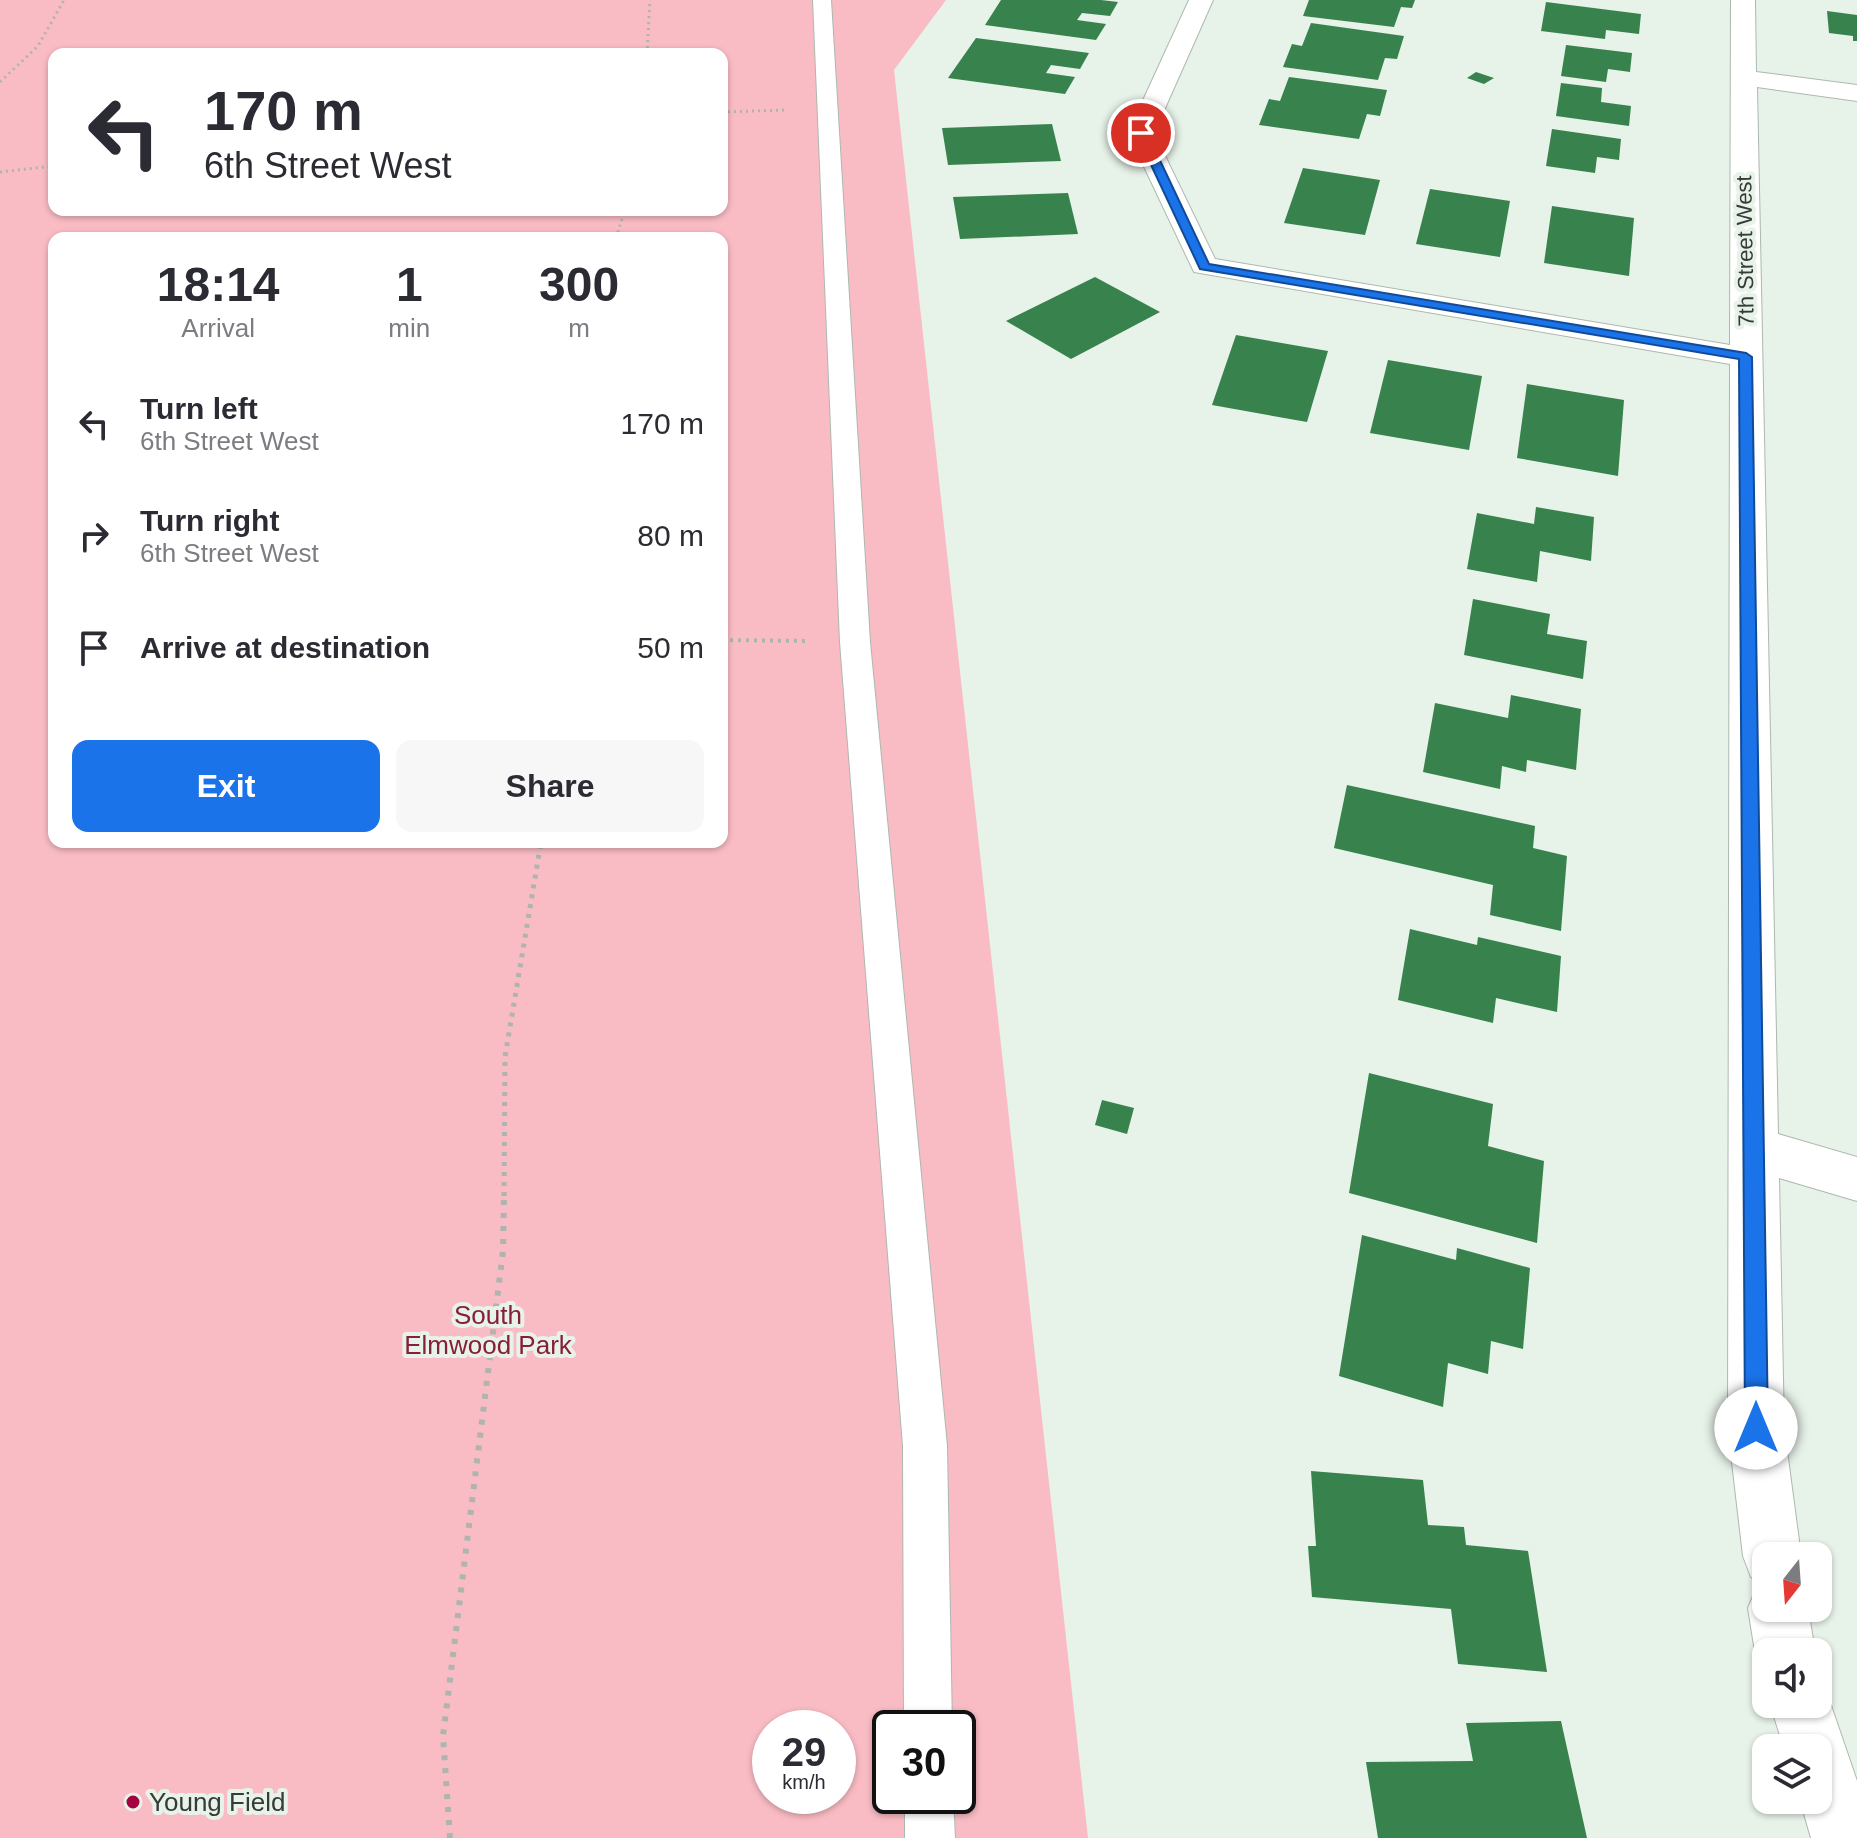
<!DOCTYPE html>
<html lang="en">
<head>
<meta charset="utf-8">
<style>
	body { margin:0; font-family:Arial,sans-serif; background:#f7f7f7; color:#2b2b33; height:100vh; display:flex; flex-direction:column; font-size:30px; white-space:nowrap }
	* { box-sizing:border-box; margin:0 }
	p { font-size:26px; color:#7c7c81 }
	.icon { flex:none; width:44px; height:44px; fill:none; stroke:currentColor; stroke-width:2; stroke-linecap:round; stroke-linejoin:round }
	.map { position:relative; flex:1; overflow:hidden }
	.sheet { position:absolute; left:48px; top:232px; width:680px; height:616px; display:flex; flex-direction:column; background:#fff; border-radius:16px; box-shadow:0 2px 6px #0004 }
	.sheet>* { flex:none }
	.hud { position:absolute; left:48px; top:48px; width:680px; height:168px; border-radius:16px; box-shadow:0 2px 6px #0004; background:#fff; color:#2b2b33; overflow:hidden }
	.needle { width:52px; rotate:197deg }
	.controls { position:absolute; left:1752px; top:1542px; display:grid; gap:16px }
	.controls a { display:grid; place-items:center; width:80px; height:80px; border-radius:16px; background:#fff; box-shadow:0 2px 6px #0004; font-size:40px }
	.speed { position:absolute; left:752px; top:1710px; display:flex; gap:16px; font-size:40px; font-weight:700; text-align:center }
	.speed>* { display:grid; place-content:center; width:104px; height:104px; border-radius:50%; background:#fff; box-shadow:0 2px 6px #0004; line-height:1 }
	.speed small { font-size:20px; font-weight:400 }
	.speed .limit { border:4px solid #111; border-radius:12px; background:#fff; color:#111 }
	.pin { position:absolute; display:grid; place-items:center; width:68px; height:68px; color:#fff; margin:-34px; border:4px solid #fff; border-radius:50%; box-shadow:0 2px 8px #0007 }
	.me { position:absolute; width:88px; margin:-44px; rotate:0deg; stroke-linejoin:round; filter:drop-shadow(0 0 6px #0008) }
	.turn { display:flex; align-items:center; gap:28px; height:168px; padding:0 24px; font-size:36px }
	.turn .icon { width:104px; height:104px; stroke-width:2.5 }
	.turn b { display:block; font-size:56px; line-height:68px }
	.eta { display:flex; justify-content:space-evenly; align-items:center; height:136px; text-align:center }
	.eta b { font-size:48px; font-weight:800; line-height:56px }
	.action { display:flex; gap:16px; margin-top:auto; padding:16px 24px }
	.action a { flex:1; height:92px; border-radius:16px; background:#1a73e8; color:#fff; font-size:32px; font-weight:800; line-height:92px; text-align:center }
	.action a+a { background:#f7f7f7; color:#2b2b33 }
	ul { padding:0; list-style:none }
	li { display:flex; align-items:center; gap:24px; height:112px; padding:0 24px }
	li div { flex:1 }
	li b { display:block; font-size:30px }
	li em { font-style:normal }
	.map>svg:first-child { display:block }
</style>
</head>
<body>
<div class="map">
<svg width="1857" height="1838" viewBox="0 0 1857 1838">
	<rect width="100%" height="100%" fill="#e7f2e9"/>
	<path fill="#fabcc4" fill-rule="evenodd" d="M0 0H946L894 70 1088 1838H0ZM54 54H722V210H54ZM54 238H722V842H54ZM770 1728H838V1796H770ZM890 1728H958V1796H890Z"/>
	<g fill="#37824d">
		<path d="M1001 0H1101L1118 2 1110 16 1082 13 1077 20 1106 24 1096 40 985 25Z"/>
		<path d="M1309 0H1415L1412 8 1401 7 1394 27 1303 16Z"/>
		<path d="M1546 2 1641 14 1639 34 1606 30 1605 39 1541 31Z"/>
		<path d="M1827 11 1857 15V41H1853V36L1829 33Z"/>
		<path d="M1311 23 1404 36 1397 59 1385 58 1378 80 1283 67 1292 44 1302 46Z"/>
		<path d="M976 38 1089 53 1080 69 1051 65 1046 73 1075 77 1065 94 948 78Z"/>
		<path d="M1566 45 1632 53 1630 72 1608 69 1606 82 1561 76Z"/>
		<path d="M1476 72 1494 78 1484 84 1467 78Z"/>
		<path d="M1289 77 1387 90 1380 116 1367 114 1359 139 1259 125 1269 99 1280 101Z"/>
		<path d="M1561 83 1602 88 1601 102 1631 106 1629 126 1556 116Z"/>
		<path d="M1052 124 1061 161 948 165 942 128Z"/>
		<path d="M1552 129 1621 139 1619 160 1597 157 1595 173 1546 166Z"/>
		<path d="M1303 168 1380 180 1365 235 1284 223Z"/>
		<path d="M1430 189 1510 201 1500 257 1416 244Z"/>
		<path d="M1068 193 1078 234 960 239 953 197Z"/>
		<path d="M1552 206 1634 218 1629 276 1544 263Z"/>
		<path d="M1095 277 1160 312 1071 359 1006 321Z"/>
		<path d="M1236 335 1328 351 1307 422 1212 405Z"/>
		<path d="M1388 360 1482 376 1469 450 1370 433Z"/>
		<path d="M1527 384 1624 400 1618 476 1517 458Z"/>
		<path d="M1536 507 1594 517 1591 561 1540 551 1537 582 1467 569 1477 513 1534 524Z"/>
		<path d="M1473 599 1550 614 1547 634 1587 641 1583 679 1464 655Z"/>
		<path d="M1511 695 1581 709 1576 770 1527 760 1526 772 1502 766 1500 789 1423 772 1435 703 1508 718Z"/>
		<path d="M1347 785 1535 826 1533 848 1567 856 1561 931 1490 915 1493 885 1334 848Z"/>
		<path d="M1410 929 1477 945 1478 937 1561 956 1557 1012 1496 998 1493 1023 1398 1000Z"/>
		<path d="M1369 1073 1493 1104 1488 1146 1544 1161 1537 1243 1349 1193Z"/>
		<path d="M1102 1100 1134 1108 1127 1134 1095 1125Z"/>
		<path d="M1362 1235 1456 1260 1457 1248 1530 1268 1523 1349 1491 1341 1488 1374 1448 1363 1443 1407 1339 1376Z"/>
		<path d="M1311 1471 1423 1480 1428 1525 1464 1527 1466 1545 1528 1551 1547 1672 1458 1664 1451 1609 1312 1597 1308 1546H1316Z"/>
		<path d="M1561 1721 1587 1838H1378L1366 1762 1473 1761 1466 1723Z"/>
	</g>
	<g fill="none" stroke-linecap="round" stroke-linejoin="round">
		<defs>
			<g id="lane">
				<path d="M813 0H831L870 642 947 1446 952 1728H904L903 1446 840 642Z"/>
				<path d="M905 1796H953L955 1838H905Z"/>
			</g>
			<g id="street">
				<path d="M1189 0H1213L1154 133 1215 259 1730 345 1731 0H1755L1756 72 1857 85V101L1757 87 1778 1134 1857 1157V1201L1779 1178 1784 1428 1801 1556H1766V1583L1751 1577 1743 1556 1728 1428 1730 364 1194 272 1128 133Z"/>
				<path d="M1766 1583V1608H1808L1815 1652H1766V1674L1755 1652 1748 1608 1757 1587Z"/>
				<path d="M1818 1680 1823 1682 1857 1781V1838H1811L1800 1800H1818V1748H1784L1770 1704H1818Z"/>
			</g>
		</defs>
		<use href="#lane" stroke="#adb8af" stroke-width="2"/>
		<use href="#street" stroke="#adb8af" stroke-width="2"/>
		<g stroke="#adb5ae" stroke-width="3" stroke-dasharray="2 4" stroke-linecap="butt">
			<path d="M647 54 650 0"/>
			<path d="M0 82 38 46 64 0"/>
			<path d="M722 112 786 110"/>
			<path d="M0 172 54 166"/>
			<path d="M616 238 625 210"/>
		</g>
		<path stroke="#adb5ae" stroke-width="4" stroke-dasharray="3 5" stroke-linecap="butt" d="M722 640 809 641"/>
		<path stroke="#adb5ae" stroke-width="5" stroke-dasharray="4 6" stroke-linecap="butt" d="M504 1196 505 1057 541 842"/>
		<path stroke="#adb5ae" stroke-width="6" stroke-dasharray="5 8" stroke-linecap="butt" d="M450 1838 443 1736 503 1251 504 1194"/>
		<use href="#lane" fill="#fff" fill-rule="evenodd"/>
		<use href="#street" fill="#fff" fill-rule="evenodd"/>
	</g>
	<path fill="#1a73e8" stroke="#114b97" stroke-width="2" d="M1137 131 1147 133 1209 264 1746 353 1752 357 1768 1428 1764 1436 1756 1439 1748 1436 1745 1428 1739 359 1200 269 1136 133Z"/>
	<circle fill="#a1043f" stroke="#e7f2e9" stroke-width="3" cx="133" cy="1802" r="8"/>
	<g text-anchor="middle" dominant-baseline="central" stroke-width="8" stroke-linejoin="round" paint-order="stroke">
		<g font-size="22" fill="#373b38" stroke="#e7f2e9">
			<text transform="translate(1745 251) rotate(-91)">7th Street West</text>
		</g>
		<g font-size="26" fill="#871e3a" stroke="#e7f2e9">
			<text x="488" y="1315">South<tspan x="488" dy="30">Elmwood Park</tspan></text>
		</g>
		<g font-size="26" fill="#373b38" stroke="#e7f2e9" text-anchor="start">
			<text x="149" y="1802">Young Field</text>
		</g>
	</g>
</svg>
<div class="controls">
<a><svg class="needle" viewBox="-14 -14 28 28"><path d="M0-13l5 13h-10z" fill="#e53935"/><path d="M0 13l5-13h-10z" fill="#7c7c81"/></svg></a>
<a><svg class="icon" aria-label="sound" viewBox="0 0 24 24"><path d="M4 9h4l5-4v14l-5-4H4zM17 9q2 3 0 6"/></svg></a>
<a><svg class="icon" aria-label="layers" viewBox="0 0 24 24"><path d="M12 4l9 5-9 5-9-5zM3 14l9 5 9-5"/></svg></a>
</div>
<div class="speed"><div>29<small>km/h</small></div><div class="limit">30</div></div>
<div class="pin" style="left:1141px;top:133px;background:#d93025"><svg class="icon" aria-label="arrive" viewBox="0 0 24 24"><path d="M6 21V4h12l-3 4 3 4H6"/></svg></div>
<svg class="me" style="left:1756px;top:1428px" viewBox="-20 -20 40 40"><circle r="19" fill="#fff"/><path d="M0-13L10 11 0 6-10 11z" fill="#1a73e8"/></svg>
<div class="hud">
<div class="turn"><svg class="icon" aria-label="left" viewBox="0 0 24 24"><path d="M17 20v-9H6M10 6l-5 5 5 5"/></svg><div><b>170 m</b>6th Street West</div></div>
</div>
<section class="sheet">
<div class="eta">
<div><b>18:14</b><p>Arrival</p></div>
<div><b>1</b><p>min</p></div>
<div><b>300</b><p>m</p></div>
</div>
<ul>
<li><svg class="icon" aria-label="left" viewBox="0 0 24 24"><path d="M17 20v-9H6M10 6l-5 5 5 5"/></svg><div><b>Turn left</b><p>6th Street West</p></div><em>170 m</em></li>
<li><svg class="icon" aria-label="right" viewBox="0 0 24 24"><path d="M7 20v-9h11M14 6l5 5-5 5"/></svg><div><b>Turn right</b><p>6th Street West</p></div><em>80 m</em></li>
<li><svg class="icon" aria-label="arrive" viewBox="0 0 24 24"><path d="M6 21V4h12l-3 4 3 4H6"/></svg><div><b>Arrive at destination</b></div><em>50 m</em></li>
</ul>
<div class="action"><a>Exit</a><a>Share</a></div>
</section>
</div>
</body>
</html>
